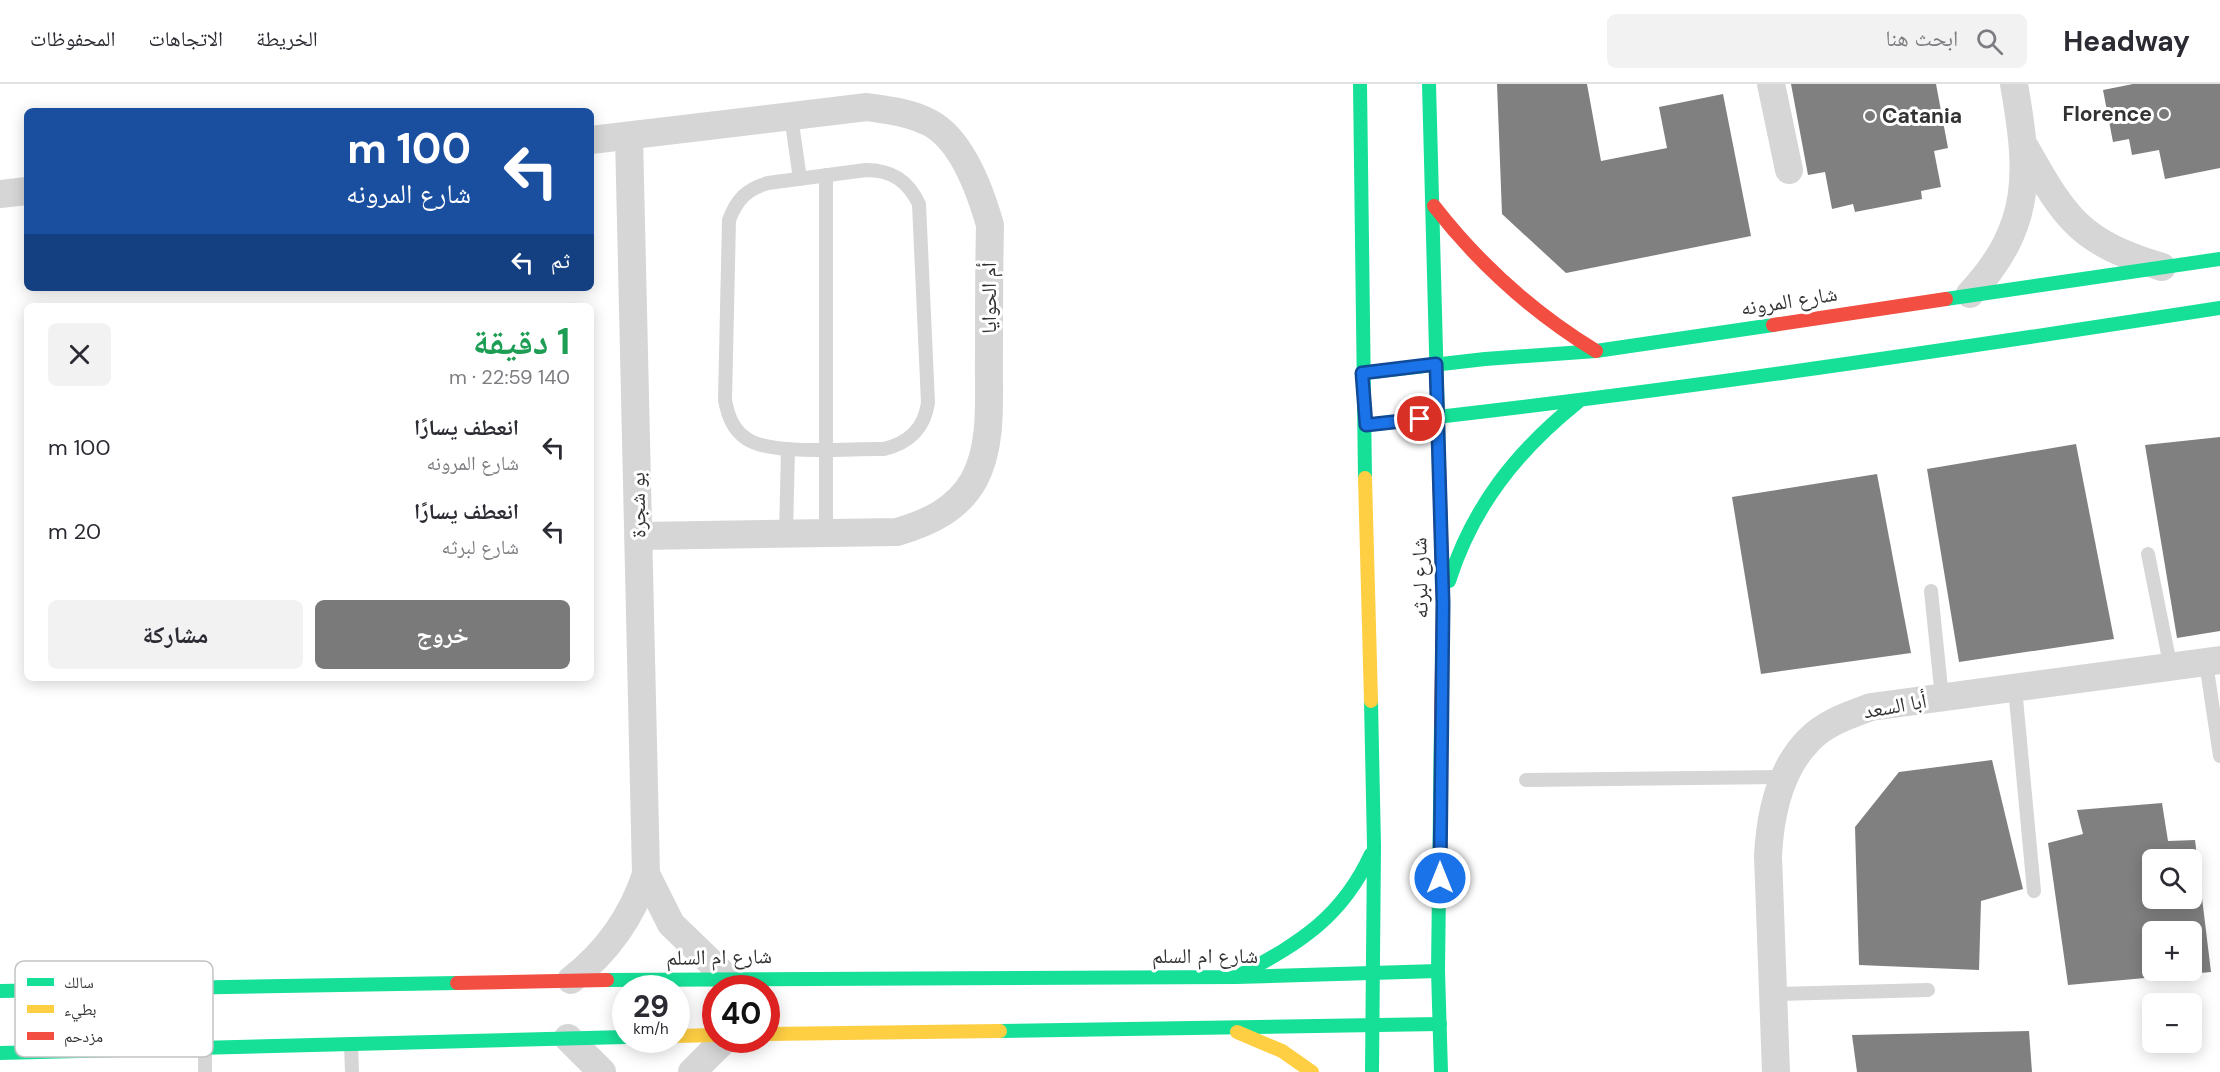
<!DOCTYPE html>
<html lang="ar">
<head>
<meta charset="utf-8">
<style>
	body { margin:0; font-family:"DM Sans","Noto Naskh Arabic",sans-serif; background:#f2f2f3; color:#2b2b33; direction:rtl; height:100vh; display:flex; flex-direction:column; font-size:22px; white-space:nowrap }
	* { box-sizing:border-box; margin:0 }
	p { font-size:20px; color:#7c7c81 }
	.icon { flex:none; width:33px; height:33px; fill:none; stroke:currentColor; stroke-width:2; stroke-linecap:round; stroke-linejoin:round }
	.map { position:relative; flex:1; overflow:hidden; direction:ltr }
	.drawer { position:absolute; left:24px; top:219px; width:570px; height:378px; display:flex; flex-direction:column; background:#fff; border-radius:9px; box-shadow:0 3px 15px #0003; direction:rtl }
	.drawer>* { flex:none }
	.guide { position:absolute; left:24px; top:24px; width:570px; height:183px; border-radius:9px; box-shadow:0 3px 15px #0003; direction:rtl; background:#1a4fa0; color:#fff; overflow:hidden }
	.buttons { position:absolute; left:2142px; top:765px; display:grid; gap:12px }
	.buttons a { display:grid; place-items:center; width:60px; height:60px; border-radius:9px; background:#fff; box-shadow:0 3px 15px #0003; font-size:30px }
	.speed { position:absolute; left:612px; top:891px; display:flex; gap:12px; font-size:30px; font-weight:700; text-align:center }
	.speed>* { display:grid; place-content:center; width:78px; height:78px; border-radius:50%; background:#fff; box-shadow:0 3px 15px #0003; line-height:1 }
	.speed small { font-size:15px; font-weight:400 }
	.speed .limit { border:9px solid #d22; background:#fff; color:#111 }
	.pin { position:absolute; display:grid; place-items:center; width:51px; height:51px; color:#fff; margin:-26px; border:3px solid #fff; border-radius:50%; box-shadow:0 2px 6px #0007 }
	.me { position:absolute; width:66px; margin:-33px; rotate:0deg; stroke-linejoin:round; filter:drop-shadow(0 0 4px #0008) }
	.turn { display:flex; align-items:center; gap:21px; height:126px; padding:0 24px; font-size:27px }
	.turn .icon { width:78px; height:78px; stroke-width:2.5 }
	.turn b { display:block; font-size:42px; line-height:51px }
	.then { display:flex; align-items:center; height:57px; padding:0 24px; background:#0003; gap:12px; font-size:22px }
	.round { display:grid; place-items:center; flex:none; width:63px; height:63px; border-radius:9px; background:#f2f2f3 }
	.summary { display:flex; align-items:center; justify-content:space-between; height:102px; padding:0 24px }
	h1 { font-size:36px; font-weight:700; line-height:45px; color:#1e9e55 }
	.cta { display:flex; gap:12px; margin-top:auto; padding:12px 24px }
	.cta a { flex:1; height:69px; border-radius:9px; background:#7a7a7a; color:#fff; font-size:24px; font-weight:700; line-height:69px; text-align:center }
	.cta a+a { background:#f2f2f3; color:#2b2b33 }
	ul { padding:0; list-style:none }
	li { display:flex; align-items:center; gap:18px; height:84px; padding:0 24px }
	li div { flex:1 }
	li b { display:block; font-size:22px }
	li em { font-style:normal }
	header { display:flex; align-items:center; gap:36px; box-sizing:border-box; height:84px; padding:0 30px; background:#fff; border-bottom:2px solid #e1e1e2 }
	header strong { font-size:28px }
	nav { display:flex; gap:33px; margin-inline-start:auto; font-size:21px }
	.search { width:420px; height:54px; background:#f2f2f3; display:flex; align-items:center; gap:15px; box-sizing:border-box; padding:0 21px; border-radius:9px; color:#7c7c81; font-size:22px }
	.map>svg:first-child { display:block }
</style>
</head>
<body>
<header>
<strong>Headway</strong>
<div class="search"><svg class="icon" aria-label="search" viewBox="0 0 24 24"><circle cx="10" cy="10" r="6"/><path d="M15 15l6 6"/></svg>ابحث هنا</div>
<nav><a>الخريطة</a><a>الاتجاهات</a><a>المحفوظات</a></nav>
</header>
<div class="map">
<svg width="2220" height="988" viewBox="0 0 2220 988">
	<rect width="100%" height="100%" fill="#fff"/>
	<g fill="#808080" fill-rule="evenodd">
		<path d="M1497 0H1587L1601 77 1667 64 1659 23 1723 10 1751 152 1566 189 1502 130Z"/>
		<path d="M1791 0H1936L1948 64 1934 67 1941 103 1921 107 1922 115 1855 128 1853 120 1832 125 1825 88 1808 91Z"/>
		<path d="M2133 0H2220V84L2165 95 2159 66 2132 71 2129 55 2113 58 2103 6Z"/>
		<path d="M2220 353V547L2177 554 2145 361Z"/>
		<path d="M2076 360 2114 555 1959 578 1927 385Z"/>
		<path d="M1877 390 1911 569 1761 590 1732 413Z"/>
		<path d="M1992 676 2023 805 1981 817 1979 886 1859 881 1855 743 1899 688Z"/>
		<path d="M2162 719 2168 757 2195 756 2211 888 2068 901 2048 759 2083 750 2077 726ZM2152 776H2192V814H2152ZM2152 848H2192V886H2152Z"/>
		<path d="M2029 947 2032 988H1857L1852 951Z"/>
	</g>
	<g fill="none" stroke-linecap="round" stroke-linejoin="round">
		<g stroke="#d6d6d6" stroke-width="14">
			<path d="M791 32 800 95"/>
			<path d="M866 86C892 86 908 97 919 120L928 319C924 345 909 359 884 365 851 364 772 372 747 355 733 346 728 332 725 316L729 136C737 115 747 105 768 99Z"/>
			<path d="M826 449V91"/>
			<path d="M786 450 788 365"/>
			<path d="M2148 470 2171 585"/>
			<path d="M1931 507 1942 614"/>
			<path d="M2206 579 2220 672"/>
			<path d="M2015 604 2034 807"/>
			<path d="M1526 696 1784 693"/>
			<path d="M1775 910 1928 906"/>
			<path d="M351 960 352 988"/>
			<path d="M205 964V988"/>
		</g>
		<g stroke="#d6d6d6" stroke-width="28">
			<path d="M1771 0 1789 86"/>
			<path d="M591 56 867 23C887 26 907 28 926 37 961 52 980 106 990 141 989 183 989 226 989 269 988 309 994 359 974 396 957 426 928 439 897 448L639 452"/>
			<path d="M2025 63C2066 136 2080 158 2162 183"/>
			<path d="M0 110 27 107"/>
			<path d="M1970 210C2034 141 2029 87 2014 0"/>
			<path d="M646 790 671 840 727 894"/>
			<path d="M571 896C607 868 632 833 646 790L629 52"/>
			<path d="M568 954 602 988"/>
			<path d="M692 988 724 956"/>
			<path d="M1776 988 1768 772C1770 732 1779 686 1809 656 1825 639 1849 631 1871 623L2220 576"/>
		</g>
		<g stroke="#16e098" stroke-width="14">
			<path d="M1360 0 1365 394"/>
			<path d="M1429 0 1439 381"/>
			<path d="M1946 215 2220 175"/>
			<path d="M1363 289 1485 275 1596 267 1773 241"/>
			<path d="M1366 341C1652 310 1936 268 2220 224"/>
			<path d="M1449 497C1473 422 1517 367 1578 318"/>
			<path d="M1371 617 1374 762 1372 988"/>
			<path d="M1242 890C1301 858 1342 833 1371 770"/>
			<path d="M607 896 1236 893 1438 887"/>
			<path d="M0 907 457 899"/>
			<path d="M1000 947 1440 940"/>
			<path d="M0 969 626 953"/>
			<path d="M1441 988 1438 887 1441 640"/>
		</g>
		<g stroke="#ffcf43" stroke-width="14">
			<path d="M1365 394 1371 617"/>
			<path d="M1237 948 1282 967 1312 988"/>
			<path d="M766 950 1000 947"/>
			<path d="M676 952 716 951"/>
		</g>
		<g stroke="#f24e42" stroke-width="14">
			<path d="M1434 122C1480 181 1532 228 1596 267"/>
			<path d="M1773 241 1946 215"/>
			<path d="M1439 381 1443 519 1441 640"/>
			<path d="M457 899 607 896"/>
		</g>
	</g>
	<g fill="none" stroke-linecap="round" stroke-linejoin="round">
		<defs>
			<path id="route" d="M1420 335 1366 341 1362 289 1436 280 1443 519 1440 794"/>
		</defs>
		<use href="#route" stroke="#114b97" stroke-width="15"/>
		<use href="#route" stroke="#1a73e8" stroke-width="10"/>
	</g>
	<g fill="#7a7a7a" stroke="#fff" stroke-width="2">
		<circle cx="2164" cy="30" r="6"/>
		<circle cx="1870" cy="32" r="6"/>
	</g>
	<g text-anchor="middle" dominant-baseline="central" stroke-width="6" stroke-linejoin="round" paint-order="stroke">
		<g font-size="21" font-weight="bold" fill="#323232" stroke="#fff" text-anchor="end">
			<text x="2152" y="30">Florence</text>
			<text x="1882" y="32" text-anchor="start">Catania</text>
		</g>
		<g font-size="21" fill="#323232" stroke="#fff">
			<text transform="translate(989 214) rotate(-90)">أم الحوايا</text>
			<text transform="translate(1789 217) rotate(-9)">شارع المرونه</text>
			<text transform="translate(638 421) rotate(-91)">بو شجرة</text>
			<text transform="translate(1420 494) rotate(-91)">شارع لبرثه</text>
			<text transform="translate(1895 622) rotate(-10)">أبا السعد</text>
			<text x="1205" y="872">شارع ام السلم</text>
			<text transform="translate(719 873) rotate(-1)">شارع ام السلم</text>
		</g>
	</g>
	<rect x="15" y="877" width="198" height="96" rx="9" fill="#fff" stroke="#c2c2c2" stroke-width="1.5"/>
	<rect x="27" y="894" width="27" height="8" fill="#16e098"/>
	<rect x="27" y="921" width="27" height="8" fill="#ffcf43"/>
	<rect x="27" y="948" width="27" height="8" fill="#f24e42"/>
	<g font-size="16" fill="#323232">
		<text x="64" y="904">سالك</text>
		<text x="64" y="931">بطيء</text>
		<text x="64" y="958">مزدحم</text>
	</g>
</svg>
<div class="buttons">
<a><svg class="icon" aria-label="search" viewBox="0 0 24 24"><circle cx="10" cy="10" r="6"/><path d="M15 15l6 6"/></svg></a>
<a>+</a>
<a>−</a>
</div>
<div class="speed"><div>29<small>km/h</small></div><div class="limit">40</div></div>
<div class="pin" style="left:1420px;top:335px;background:#d93025"><svg class="icon" aria-label="arrive" viewBox="0 0 24 24"><path d="M6 21V4h12l-3 4 3 4H6"/></svg></div>
<svg class="me" style="left:1440px;top:794px" viewBox="-20 -20 40 40"><circle r="17" fill="#1a73e8" stroke="#fff" stroke-width="3"/><path d="M0-11L8 9 0 5-8 9z" fill="#fff"/></svg>
<div class="guide">
<div class="turn"><svg class="icon" aria-label="left" viewBox="0 0 24 24"><path d="M17 20v-9H6M10 6l-5 5 5 5"/></svg><div><b>100 m</b>شارع المرونه</div></div>
<div class="then">ثم<svg class="icon" aria-label="left" viewBox="0 0 24 24"><path d="M17 20v-9H6M10 6l-5 5 5 5"/></svg></div>
</div>
<section class="drawer">
<div class="summary"><div><h1>1 دقيقة</h1><p>140 m · 22:59</p></div><a class="round"><svg class="icon" aria-label="close" viewBox="0 0 24 24"><path d="M6 6l12 12M18 6L6 18"/></svg></a></div>
<ul>
<li><svg class="icon" aria-label="left" viewBox="0 0 24 24"><path d="M17 20v-9H6M10 6l-5 5 5 5"/></svg><div><b>انعطف يسارًا</b><p>شارع المرونه</p></div><em>100 m</em></li>
<li><svg class="icon" aria-label="left" viewBox="0 0 24 24"><path d="M17 20v-9H6M10 6l-5 5 5 5"/></svg><div><b>انعطف يسارًا</b><p>شارع لبرثه</p></div><em>20 m</em></li>
</ul>
<div class="cta"><a>خروج</a><a>مشاركة</a></div>
</section>
</div>
</body>
</html>
